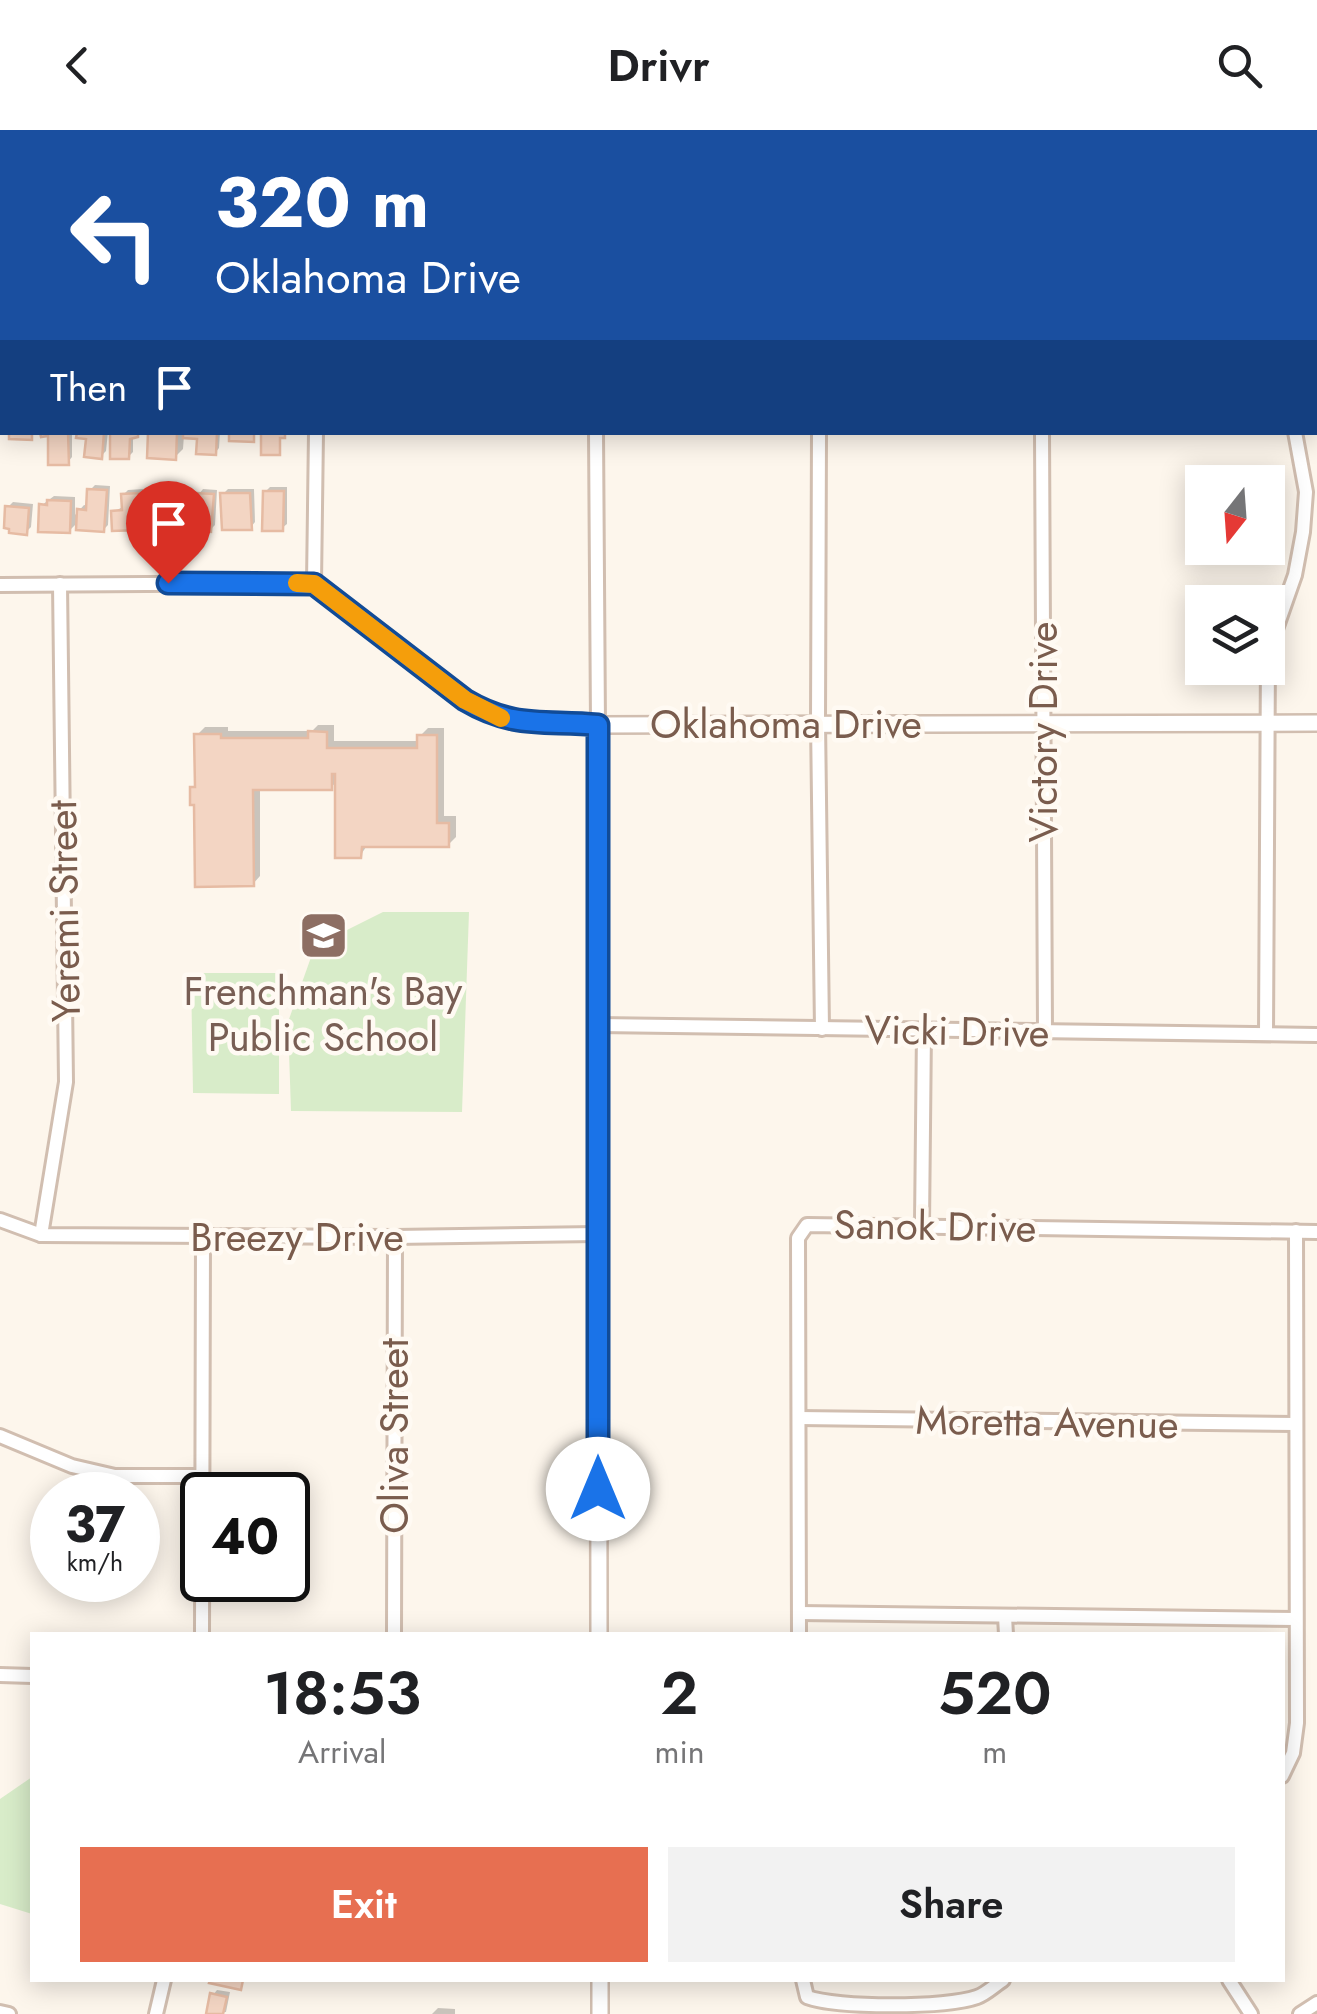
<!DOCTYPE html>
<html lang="en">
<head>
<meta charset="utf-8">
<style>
	body { margin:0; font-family:Jost,sans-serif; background:#f2f2f2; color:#202124; height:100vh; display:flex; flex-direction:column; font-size:38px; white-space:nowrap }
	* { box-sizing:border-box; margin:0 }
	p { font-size:32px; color:#757577 }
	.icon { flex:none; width:55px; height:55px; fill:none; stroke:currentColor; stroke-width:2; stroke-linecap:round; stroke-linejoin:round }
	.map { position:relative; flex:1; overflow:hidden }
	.panel { position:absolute; left:30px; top:1502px; width:1255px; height:350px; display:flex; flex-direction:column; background:#fff; border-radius:0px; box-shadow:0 5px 25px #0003 }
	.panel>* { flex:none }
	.hud { position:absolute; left:0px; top:0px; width:1318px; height:305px; box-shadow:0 5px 25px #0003; background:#1a4fa0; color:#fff; overflow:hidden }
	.needle { width:65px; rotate:197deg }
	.controls { position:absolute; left:1185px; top:335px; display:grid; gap:20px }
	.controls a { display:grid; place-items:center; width:100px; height:100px; border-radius:0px; background:#fff; box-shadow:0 5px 25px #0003; font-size:50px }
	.speed { position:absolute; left:30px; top:1342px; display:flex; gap:20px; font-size:50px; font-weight:700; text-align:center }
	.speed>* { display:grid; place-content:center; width:130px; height:130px; border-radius:50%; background:#fff; box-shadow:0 5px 25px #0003; line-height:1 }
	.speed small { font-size:25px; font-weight:400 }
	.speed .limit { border:5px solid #111; border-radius:15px; background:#fff; color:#111 }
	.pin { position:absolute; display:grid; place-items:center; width:85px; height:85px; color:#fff; margin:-102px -42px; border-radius:50% 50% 50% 0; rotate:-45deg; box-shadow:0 0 10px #0007 }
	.pin .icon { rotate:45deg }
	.me { position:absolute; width:110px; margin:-55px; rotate:0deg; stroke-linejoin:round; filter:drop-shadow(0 0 8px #0008) }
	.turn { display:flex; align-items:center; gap:35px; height:210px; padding:0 50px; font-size:45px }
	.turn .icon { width:130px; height:130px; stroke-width:2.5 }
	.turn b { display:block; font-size:70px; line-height:85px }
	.then { display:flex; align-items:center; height:95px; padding:0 50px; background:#0003; gap:20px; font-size:38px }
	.eta { display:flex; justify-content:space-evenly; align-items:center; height:170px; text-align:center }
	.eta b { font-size:60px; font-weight:600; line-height:70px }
	.primary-button { display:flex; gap:20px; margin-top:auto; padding:20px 50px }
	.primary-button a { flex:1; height:115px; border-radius:0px; background:#e76f51; color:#fff; font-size:40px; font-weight:600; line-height:115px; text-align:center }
	.primary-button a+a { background:#f2f2f2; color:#202124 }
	header { display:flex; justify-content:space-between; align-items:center; height:130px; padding:0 50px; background:#fff; font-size:45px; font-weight:600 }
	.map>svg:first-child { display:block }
</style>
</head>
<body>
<header><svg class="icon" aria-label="back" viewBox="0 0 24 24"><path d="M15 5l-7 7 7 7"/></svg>Drivr<svg class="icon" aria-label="search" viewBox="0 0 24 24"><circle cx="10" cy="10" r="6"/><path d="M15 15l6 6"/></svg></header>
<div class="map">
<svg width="1317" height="1884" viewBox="0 0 1317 1884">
	<rect width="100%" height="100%" fill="#fdf6ec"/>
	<g fill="#d8ecc9">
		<path d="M0 0H573L2 2 0 22Z"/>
		<path d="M383 782H469L462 982 291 981 288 892 315 816Z"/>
		<path d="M191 843H279V964L193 963Z"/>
		<path d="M32 1647V1784L0 1774V1669Z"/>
	</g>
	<g fill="#0003">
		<path d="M43 302H72V327L68 332 50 304Z"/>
		<path d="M79 302H108L106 321 101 326 89 307Z"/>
		<path d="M113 302H139L133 305V322L128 327Z"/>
		<path d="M150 302H220L219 318 215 323 200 306 184 305 183 319 175 327Z"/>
		<path d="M95 355 110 356 108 395 103 400 79 391 69 401 42 375 54 366 75 367V385L84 375 89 376 90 360Z"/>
		<path d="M270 357H287V394L282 398 265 362Z"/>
		<path d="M143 359 145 393 140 398 114 382 124 376 123 365 128 360Z"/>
		<path d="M157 359H169L170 377H178L179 391 174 396 152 364Z"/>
		<path d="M203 359 217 360 215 395 210 400 185 386 198 379 199 364Z"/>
		<path d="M228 359H254L255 392 251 397 223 364Z"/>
		<path d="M13 372 33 374 31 397 26 402 8 377Z"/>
		<path d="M318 595H334V611H420V606L428 598H444V686H456V707L448 715 368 714 360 726 338 651 331 657 260 658V746L253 754 197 672 192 658 197 654V605L205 597H228V601H312Z"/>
		<path d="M217 1860 230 1862 226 1882 209 1884 213 1865Z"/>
		<path d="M438 1878 455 1879V1884H432Z"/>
	</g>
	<g fill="#f3d5c3" stroke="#e6bba3" stroke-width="2.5">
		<path d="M9 302H32V310L9 309Z"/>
		<path d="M40 302H68L69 335H48V306L41 307Z"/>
		<path d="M77 302H104L102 329 84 327 86 309 76 308Z"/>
		<path d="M110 302H138V307L130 309 129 329H110Z"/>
		<path d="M148 302H177L176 330 147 328Z"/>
		<path d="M183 302H217L216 325 196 324 197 309 183 308Z"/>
		<path d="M229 302H254V312L229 311Z"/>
		<path d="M261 302H285V308H280V325H261Z"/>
		<path d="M87 359 107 360 104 402 76 400 77 379 86 380Z"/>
		<path d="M263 361H284L283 401H262Z"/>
		<path d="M139 363 141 400 112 401 111 381 122 380 121 364Z"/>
		<path d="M149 363H166V381L174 380 175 398 150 399Z"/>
		<path d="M196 363 214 364 211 402 185 400 182 385 195 382Z"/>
		<path d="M220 363H250L252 400H222Z"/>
		<path d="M47 370 71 371 70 403 38 402 39 374 47 375Z"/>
		<path d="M5 376 29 378 27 405 9 403V399L4 398Z"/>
		<path d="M308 601 327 602V618H417V605H437V693H449V717H362L361 728H335V644H332V660H253L254 756 195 757 194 675H190V657H195L194 604H221V608H308Z"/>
		<path d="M210 1850H243L241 1860 209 1853Z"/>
		<path d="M210 1863 227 1867 223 1884H206Z"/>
	</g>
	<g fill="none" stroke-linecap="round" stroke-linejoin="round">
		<defs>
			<g id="minor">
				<path d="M1207 0 1208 2"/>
				<path d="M593 2V0"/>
				<path d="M877 2V0"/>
				<path d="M1055 2 1057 0"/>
				<path d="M0 46H2"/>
				<path d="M1315 251 1317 250"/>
				<path d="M0 260H2"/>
				<path d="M819 302 818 592 822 899"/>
				<path d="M1042 302 1045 902"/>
				<path d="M314 453 316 302"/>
				<path d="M0 455 314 453 465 569C516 600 542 591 598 595L596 302"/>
				<path d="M598 895 1317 905"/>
				<path d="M1266 904 1268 522 1295 445 1303 402 1306 362 1295 302"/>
				<path d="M0 1090 41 1105 395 1107 597 1104"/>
				<path d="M922 1095 924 899"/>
				<path d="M41 1105 66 952 60 454"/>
				<path d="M799 1288 1295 1294"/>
				<path d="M0 1306 72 1336 115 1346H201"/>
				<path d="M799 1483 1296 1489"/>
				<path d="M1005 1486 1006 1505"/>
				<path d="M202 1505 203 1107"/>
				<path d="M394 1505 395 1107"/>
				<path d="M799 1505 798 1108 807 1095 1317 1102"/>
				<path d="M0 1545 32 1546"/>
				<path d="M1282 1646 1293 1623 1297 1593 1296 1101"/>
				<path d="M803 1850 807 1867C837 1878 946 1878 977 1867 986 1864 995 1855 1003 1850"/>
				<path d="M1229 1850 1251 1884"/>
				<path d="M0 1882 9 1884"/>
				<path d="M156 1884 164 1850"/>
				<path d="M1300 1884 1317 1873"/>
			</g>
			<g id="tertiary">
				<path d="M599 1505 598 595 1317 593"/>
				<path d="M600 1884V1850"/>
			</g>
		</defs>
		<use href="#minor" stroke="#d1beb0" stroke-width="18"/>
		<use href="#tertiary" stroke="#d1beb0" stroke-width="20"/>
		<use href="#minor" stroke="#fff" stroke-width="12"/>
		<use href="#tertiary" stroke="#fff" stroke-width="15"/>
	</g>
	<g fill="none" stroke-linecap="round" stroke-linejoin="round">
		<defs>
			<path id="route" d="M168 453 314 454 465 570C514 599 544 590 598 595V1359"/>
		</defs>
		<use href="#route" stroke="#114b97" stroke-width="25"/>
		<use href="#route" stroke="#1a73e8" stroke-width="18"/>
		<path stroke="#f59e0b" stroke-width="18" d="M297 453 314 454 465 570 501 588"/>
	</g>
	<defs>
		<symbol id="school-square" viewBox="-11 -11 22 22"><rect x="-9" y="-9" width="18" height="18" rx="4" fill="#8d6e63" stroke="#fffaf3"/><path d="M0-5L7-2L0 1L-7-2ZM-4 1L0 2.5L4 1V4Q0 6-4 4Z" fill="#fff"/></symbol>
	</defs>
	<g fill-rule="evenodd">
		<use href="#school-square" x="296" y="778" width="55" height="55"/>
	</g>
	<g text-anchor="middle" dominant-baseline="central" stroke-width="9" stroke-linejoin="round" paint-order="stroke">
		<g font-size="40" fill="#7a5c4d" stroke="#fffaf3">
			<text x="786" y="594">Oklahoma Drive</text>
			<text transform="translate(1043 602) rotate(-90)">Victory Drive</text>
			<text transform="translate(64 781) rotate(-91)">Yeremi Street</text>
			<text transform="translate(957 901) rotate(1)">Vicki Drive</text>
			<text transform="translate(935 1096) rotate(1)">Sanok Drive</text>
			<text x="297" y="1107">Breezy Drive</text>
			<text transform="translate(1047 1292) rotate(1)">Moretta Avenue</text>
			<text transform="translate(394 1306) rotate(-90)">Oliva Street</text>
		</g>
		<g font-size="40" fill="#785e54" stroke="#fffaf3">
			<text x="323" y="861">Frenchman's Bay<tspan x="323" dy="46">Public School</tspan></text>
		</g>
	</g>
</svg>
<div class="controls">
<a><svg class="needle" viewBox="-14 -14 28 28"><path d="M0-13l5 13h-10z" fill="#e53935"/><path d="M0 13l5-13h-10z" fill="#757577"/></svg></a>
<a><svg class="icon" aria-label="layers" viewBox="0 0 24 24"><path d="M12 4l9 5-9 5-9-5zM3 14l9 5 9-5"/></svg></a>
</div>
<div class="speed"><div>37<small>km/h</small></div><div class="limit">40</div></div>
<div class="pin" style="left:168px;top:453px;background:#d93025"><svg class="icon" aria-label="arrive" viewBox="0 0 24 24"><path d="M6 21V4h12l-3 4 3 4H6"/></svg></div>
<svg class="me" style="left:598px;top:1359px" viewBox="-20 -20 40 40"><circle r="19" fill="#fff"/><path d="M0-13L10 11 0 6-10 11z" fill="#1a73e8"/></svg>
<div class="hud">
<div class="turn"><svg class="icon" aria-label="left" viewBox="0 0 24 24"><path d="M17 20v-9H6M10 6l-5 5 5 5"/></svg><div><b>320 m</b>Oklahoma Drive</div></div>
<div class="then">Then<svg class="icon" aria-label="arrive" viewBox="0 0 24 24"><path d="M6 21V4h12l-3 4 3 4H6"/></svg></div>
</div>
<section class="panel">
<div class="eta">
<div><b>18:53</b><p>Arrival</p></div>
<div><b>2</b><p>min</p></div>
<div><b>520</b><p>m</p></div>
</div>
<div class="primary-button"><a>Exit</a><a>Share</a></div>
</section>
</div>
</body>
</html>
